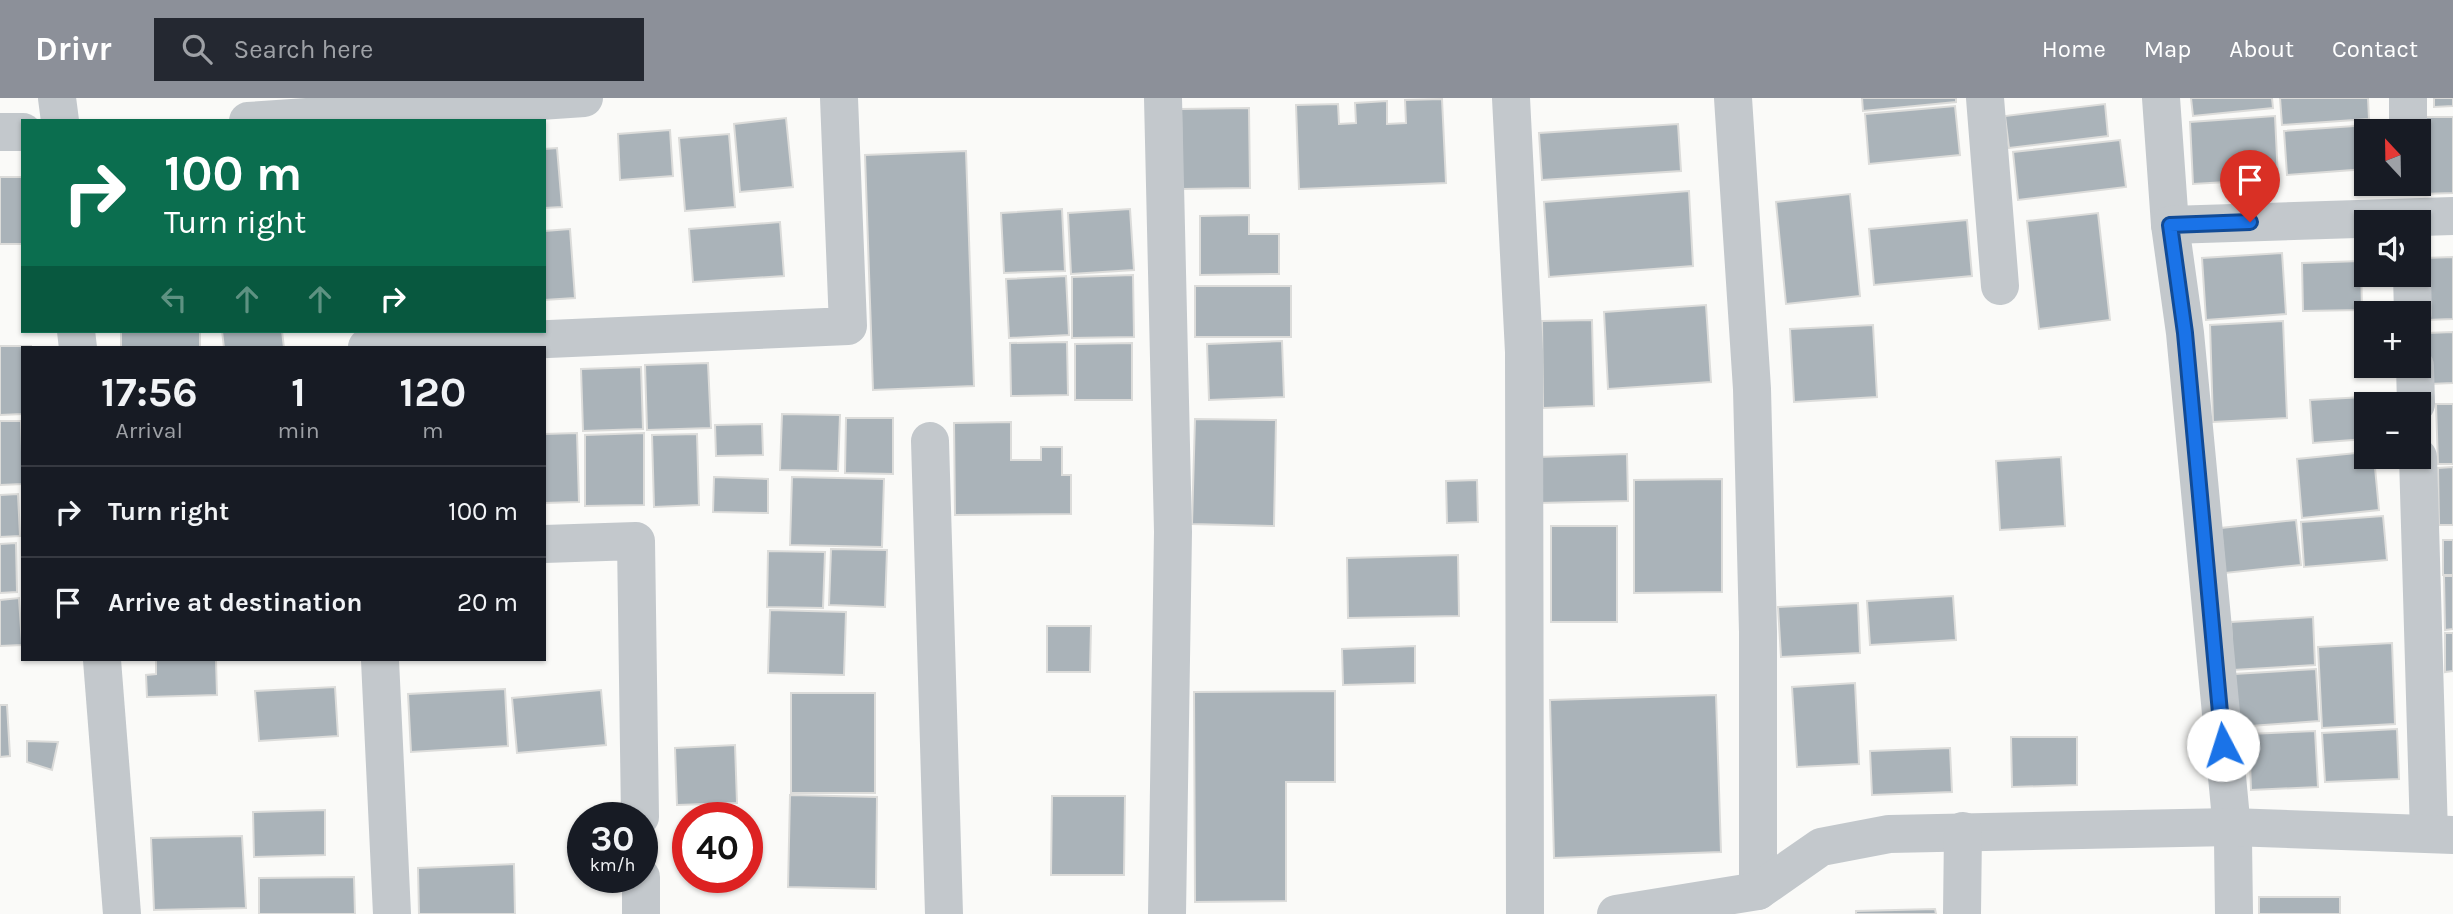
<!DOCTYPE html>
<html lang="en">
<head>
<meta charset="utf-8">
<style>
	body { margin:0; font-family:Karla,sans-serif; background:#242831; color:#f1f3f6; height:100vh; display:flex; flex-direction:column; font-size:26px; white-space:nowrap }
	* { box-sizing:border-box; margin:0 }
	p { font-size:23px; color:#9ea1a6 }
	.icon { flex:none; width:38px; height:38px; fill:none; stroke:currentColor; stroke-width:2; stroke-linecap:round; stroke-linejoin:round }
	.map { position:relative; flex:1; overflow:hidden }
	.panel { position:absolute; left:21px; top:248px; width:525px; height:315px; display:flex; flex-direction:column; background:#171b24; border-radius:0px; box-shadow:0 2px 5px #0004 }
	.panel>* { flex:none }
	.top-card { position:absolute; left:21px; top:21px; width:525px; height:214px; border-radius:0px; box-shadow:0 2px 5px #0004; background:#0b6e4f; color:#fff; overflow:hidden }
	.needle { width:46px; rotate:338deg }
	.controls { position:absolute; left:2354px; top:21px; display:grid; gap:14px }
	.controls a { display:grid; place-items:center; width:77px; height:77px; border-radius:0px; background:#171b24; box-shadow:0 2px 5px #0004; font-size:35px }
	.speed { position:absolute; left:567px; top:704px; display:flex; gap:14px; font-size:35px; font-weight:700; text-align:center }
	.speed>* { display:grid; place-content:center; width:91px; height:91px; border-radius:50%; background:#171b24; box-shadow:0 2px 5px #0004; line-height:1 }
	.speed small { font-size:18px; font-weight:400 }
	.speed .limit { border:10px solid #d22; background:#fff; color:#111 }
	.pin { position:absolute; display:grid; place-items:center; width:60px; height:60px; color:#fff; margin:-72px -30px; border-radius:50% 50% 50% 0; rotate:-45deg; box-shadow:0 0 7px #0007 }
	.pin .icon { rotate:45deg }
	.me { position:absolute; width:77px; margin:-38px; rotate:355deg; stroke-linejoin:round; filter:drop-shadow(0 0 5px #0008) }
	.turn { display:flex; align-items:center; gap:24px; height:147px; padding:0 28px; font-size:32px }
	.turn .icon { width:91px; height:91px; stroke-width:2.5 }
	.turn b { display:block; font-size:49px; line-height:60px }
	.lanes { display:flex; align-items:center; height:66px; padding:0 28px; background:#0003; justify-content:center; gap:35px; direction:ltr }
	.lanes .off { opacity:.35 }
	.eta { display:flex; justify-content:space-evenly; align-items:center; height:119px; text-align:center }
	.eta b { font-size:42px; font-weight:700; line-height:49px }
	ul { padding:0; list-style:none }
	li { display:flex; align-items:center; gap:21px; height:91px; padding:0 28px; border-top:2px solid #363941 }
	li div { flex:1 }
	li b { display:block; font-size:26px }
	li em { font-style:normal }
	header { display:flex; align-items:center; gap:42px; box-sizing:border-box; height:98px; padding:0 35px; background:#8c9099; color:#fff }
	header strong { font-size:33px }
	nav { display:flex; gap:38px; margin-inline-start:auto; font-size:24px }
	.search { width:490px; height:63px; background:#242831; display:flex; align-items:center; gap:18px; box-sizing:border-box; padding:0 24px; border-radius:0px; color:#9ea1a6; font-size:26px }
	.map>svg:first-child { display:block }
</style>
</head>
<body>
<header>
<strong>Drivr</strong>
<div class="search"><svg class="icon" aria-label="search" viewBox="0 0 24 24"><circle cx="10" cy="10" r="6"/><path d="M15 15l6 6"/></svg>Search here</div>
<nav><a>Home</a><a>Map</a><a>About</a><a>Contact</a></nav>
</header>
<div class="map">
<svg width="2453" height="816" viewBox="0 0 2453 816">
	<rect width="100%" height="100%" fill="#fafaf8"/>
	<g fill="#aab3b9" stroke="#dcdcda" stroke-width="2">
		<path d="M1862 0H1956V4L1863 13Z"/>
		<path d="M2191 0H2272L2273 10 2193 18Z"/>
		<path d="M2280 0H2368L2369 21 2282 27Z"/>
		<path d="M2434 0H2453V8L2434 9Z"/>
		<path d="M1442 1 1446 85 1299 91 1296 7 1338 6 1339 26 1356 25 1355 5 1387 3V26L1406 25 1405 2Z"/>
		<path d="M2105 6 2108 38 2009 50 2005 18Z"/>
		<path d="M1955 8 1960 57 1869 66 1865 16Z"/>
		<path d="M1249 10 1250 90 1182 91 1181 11Z"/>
		<path d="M2275 18 2278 81 2193 86 2190 24Z"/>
		<path d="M2422 19H2453V95L2422 96Z"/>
		<path d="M786 20 793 89 740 94 734 26Z"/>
		<path d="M1678 26 1681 73 1542 82 1539 35Z"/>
		<path d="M2369 27 2370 33H2366V71L2287 77 2284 33Z"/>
		<path d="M670 32 673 78 620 82 618 36Z"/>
		<path d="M729 36 735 109 685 113 679 40Z"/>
		<path d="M2120 42 2126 89 2018 102 2013 54Z"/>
		<path d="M557 50 562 109 544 110V51Z"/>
		<path d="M966 53 974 288 873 292 865 57Z"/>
		<rect x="0" y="79" width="23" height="67"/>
		<path d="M1689 93 1693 168 1549 179 1544 104Z"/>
		<path d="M1850 96 1860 198 1786 206 1776 104Z"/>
		<path d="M1062 111 1065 173 1004 175 1001 115Z"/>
		<path d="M1130 111 1134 172 1071 176 1068 115Z"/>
		<path d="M2098 115 2110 222 2039 231 2027 123Z"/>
		<path d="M1249 117V136H1279V176L1200 177V118Z"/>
		<path d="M1967 122 1972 178 1874 187 1869 131Z"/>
		<path d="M780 124 784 178 693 184 689 131Z"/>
		<path d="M570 131 575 200 544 202V133Z"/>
		<path d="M2282 155 2286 216 2206 222 2202 160Z"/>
		<path d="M2453 159V221L2426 222 2424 160Z"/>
		<path d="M2361 163 2362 212 2303 213 2302 165Z"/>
		<path d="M1133 177 1134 239 1072 240V179Z"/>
		<path d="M1066 178 1069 237 1009 240 1006 181Z"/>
		<rect x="1195" y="188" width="96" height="51"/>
		<path d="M1706 207 1711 284 1608 291 1604 214Z"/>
		<path d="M1592 222 1594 308 1543 310 1542 223Z"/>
		<path d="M2283 223 2287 320 2213 324 2210 227Z"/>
		<path d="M1873 227 1877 299 1794 304 1790 231Z"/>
		<rect x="121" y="233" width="79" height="17"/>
		<path d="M222 233H282L284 250H224Z"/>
		<path d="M2453 234V285L2429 286 2427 235Z"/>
		<path d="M1282 243 1284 299 1209 302 1207 246Z"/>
		<path d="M1067 244 1068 297 1011 298 1010 245Z"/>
		<path d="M1132 245V302H1075V246Z"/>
		<path d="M0 248H31V250H23V316L0 317Z"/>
		<path d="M708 265 711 330 647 332 645 267Z"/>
		<path d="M641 269 643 331 583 333 581 271Z"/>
		<path d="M2363 299 2366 341 2313 345 2310 302Z"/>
		<path d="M2436 306H2453V366H2438Z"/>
		<path d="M782 316 840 317 838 373 780 372Z"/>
		<path d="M846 320H893V376L845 375Z"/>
		<path d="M1195 321 1276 322 1274 428 1192 426Z"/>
		<path d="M0 323H21L23 386 0 387Z"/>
		<path d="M1011 324V362H1041V349H1062V377H1071V416L955 417 954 325Z"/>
		<path d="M762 326 763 357 716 358 715 327Z"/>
		<path d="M577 335 579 404 544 405V336Z"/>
		<path d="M644 335V407L585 408V337Z"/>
		<path d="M697 336 699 407 654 409 652 337Z"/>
		<path d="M2366 354V359H2374L2379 412 2302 420 2297 361Z"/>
		<path d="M1627 356 1628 403 1539 405 1538 359Z"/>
		<path d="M2061 359 2065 428 2000 432 1996 363Z"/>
		<path d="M2453 369V427H2439L2438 370Z"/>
		<path d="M714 379 768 381V415L713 414Z"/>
		<path d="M792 379 884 381 882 449 790 447Z"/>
		<path d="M1722 381V494L1634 495V382Z"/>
		<path d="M1477 382 1478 424 1447 425 1446 383Z"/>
		<path d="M18 396 20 438 0 439V397Z"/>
		<path d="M2383 418 2387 462 2304 469 2301 424Z"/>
		<path d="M2296 422 2301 467 2225 475 2221 430Z"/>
		<rect x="1551" y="428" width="66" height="96"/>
		<rect x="2443" y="442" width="10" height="35"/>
		<path d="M16 445 17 494 0 495V446Z"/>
		<path d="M831 451 887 452 885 509 829 507Z"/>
		<path d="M768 453 825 454 823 510 767 509Z"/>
		<path d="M1458 457 1459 518 1348 520 1347 460Z"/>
		<path d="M2444 478H2453V531L2445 532Z"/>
		<path d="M1953 498 1956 542 1870 547 1867 503Z"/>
		<path d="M19 500 22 547 0 548V502Z"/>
		<path d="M1858 505 1860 555 1781 559 1778 509Z"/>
		<path d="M770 512 846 514 844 577 768 575Z"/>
		<path d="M2313 519 2315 567 2233 572 2231 524Z"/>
		<path d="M1047 528H1091L1090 574H1047Z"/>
		<path d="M2445 535H2453V573L2445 574Z"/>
		<path d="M2392 545 2395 626 2322 630 2318 549Z"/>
		<path d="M1415 548V585L1343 587 1342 551Z"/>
		<path d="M156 562H216L217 597 147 599 146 577 156 576Z"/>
		<path d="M2316 571 2319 623 2237 629 2234 576Z"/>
		<path d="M1855 585 1859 666 1797 669 1792 589Z"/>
		<path d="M335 589 338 638 259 643 255 593Z"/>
		<path d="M505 591 508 648 411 654 408 596Z"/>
		<path d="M601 592 606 647 517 655 512 600Z"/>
		<path d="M1335 593V684H1286V803L1195 804 1194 594Z"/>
		<rect x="791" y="595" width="84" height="100"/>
		<path d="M1716 597 1721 754 1554 760 1550 602Z"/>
		<path d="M0 607H7L10 658 0 659Z"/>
		<path d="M2397 631 2399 681 2325 684 2322 635Z"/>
		<path d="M2315 633 2318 689 2251 692 2249 636Z"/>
		<path d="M2011 639H2077V687L2012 689Z"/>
		<path d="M27 643 58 644 52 672 27 664Z"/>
		<path d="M735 647 737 705 677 707 675 650Z"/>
		<path d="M1950 650 1952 694 1872 697 1870 653Z"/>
		<path d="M790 697 877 699 876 791 788 789Z"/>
		<path d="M1052 698H1125L1124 777H1051Z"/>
		<path d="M325 712V757L254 759 253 714Z"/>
		<path d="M242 738 246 810 154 812 151 740Z"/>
		<path d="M514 766 515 816H419L418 770Z"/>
		<path d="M354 779 355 816H259V780Z"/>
		<rect x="2259" y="799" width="81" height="17"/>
		<path d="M1935 811 1936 816H1856V813Z"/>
	</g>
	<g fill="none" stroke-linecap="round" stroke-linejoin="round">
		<g stroke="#c3c8cc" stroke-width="38">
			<path d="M57 0 60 23"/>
			<path d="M1163 0 1173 434 1167 816"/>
			<path d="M1511 0 1524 254 1525 816"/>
			<path d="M1733 0 1752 291 1758 534V793"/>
			<path d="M1985 0 2000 188"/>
			<path d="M2161 0 2170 127 2185 235 2233 742 2234 816"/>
			<path d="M2408 0V33"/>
			<path d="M248 23 584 0"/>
			<path d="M0 34H23"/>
			<path d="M2170 127 2453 118"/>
			<path d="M2412 177 2413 215"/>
			<path d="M76 233 78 250"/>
			<path d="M367 249 848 228 839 0"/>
			<path d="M2415 268 2416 306"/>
			<path d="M930 343 944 816"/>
			<path d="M2418 359 2429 736"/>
			<path d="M544 446 636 443 640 719"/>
			<path d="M102 562 122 816"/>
			<path d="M380 562 392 816"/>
			<path d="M641 779V816"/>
			<path d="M1616 816 1758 793 1821 749 1889 736 2231 729 2453 737"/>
			<path d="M1962 816 1963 733"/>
		</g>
	</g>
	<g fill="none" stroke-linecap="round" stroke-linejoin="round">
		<defs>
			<path id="route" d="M2223 647 2185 235 2170 127 2250 124"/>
		</defs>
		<use href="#route" stroke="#114b97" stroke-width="18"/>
		<use href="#route" stroke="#1a73e8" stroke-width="12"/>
	</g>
</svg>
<div class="controls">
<a><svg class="needle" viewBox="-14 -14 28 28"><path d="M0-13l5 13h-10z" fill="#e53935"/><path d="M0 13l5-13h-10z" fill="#9ea1a6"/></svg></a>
<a><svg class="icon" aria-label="sound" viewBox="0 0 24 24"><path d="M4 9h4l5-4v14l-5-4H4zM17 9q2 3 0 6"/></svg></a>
<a>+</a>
<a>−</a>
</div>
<div class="speed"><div>30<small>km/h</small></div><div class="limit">40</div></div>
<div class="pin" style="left:2250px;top:124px;background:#d93025"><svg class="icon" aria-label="arrive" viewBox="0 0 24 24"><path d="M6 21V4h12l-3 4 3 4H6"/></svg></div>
<svg class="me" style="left:2223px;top:647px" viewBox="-20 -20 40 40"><circle r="19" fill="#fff"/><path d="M0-13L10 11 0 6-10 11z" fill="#1a73e8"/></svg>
<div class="top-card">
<div class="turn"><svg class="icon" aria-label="right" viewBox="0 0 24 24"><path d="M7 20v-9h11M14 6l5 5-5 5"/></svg><div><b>100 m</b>Turn right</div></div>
<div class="lanes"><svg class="icon off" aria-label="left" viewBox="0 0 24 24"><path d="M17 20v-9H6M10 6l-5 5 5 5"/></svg><svg class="icon off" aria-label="ahead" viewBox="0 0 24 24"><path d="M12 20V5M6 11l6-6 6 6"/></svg><svg class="icon off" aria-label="ahead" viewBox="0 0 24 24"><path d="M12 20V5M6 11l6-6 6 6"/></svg><svg class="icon" aria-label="right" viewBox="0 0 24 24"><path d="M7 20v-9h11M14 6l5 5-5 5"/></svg></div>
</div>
<section class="panel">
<div class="eta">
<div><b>17:56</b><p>Arrival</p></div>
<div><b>1</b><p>min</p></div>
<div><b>120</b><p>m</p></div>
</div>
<ul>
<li><svg class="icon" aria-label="right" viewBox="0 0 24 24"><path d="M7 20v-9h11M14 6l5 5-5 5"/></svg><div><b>Turn right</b></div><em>100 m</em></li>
<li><svg class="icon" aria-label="arrive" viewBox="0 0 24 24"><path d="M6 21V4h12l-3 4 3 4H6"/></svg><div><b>Arrive at destination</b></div><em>20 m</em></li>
</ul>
</section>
</div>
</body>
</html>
